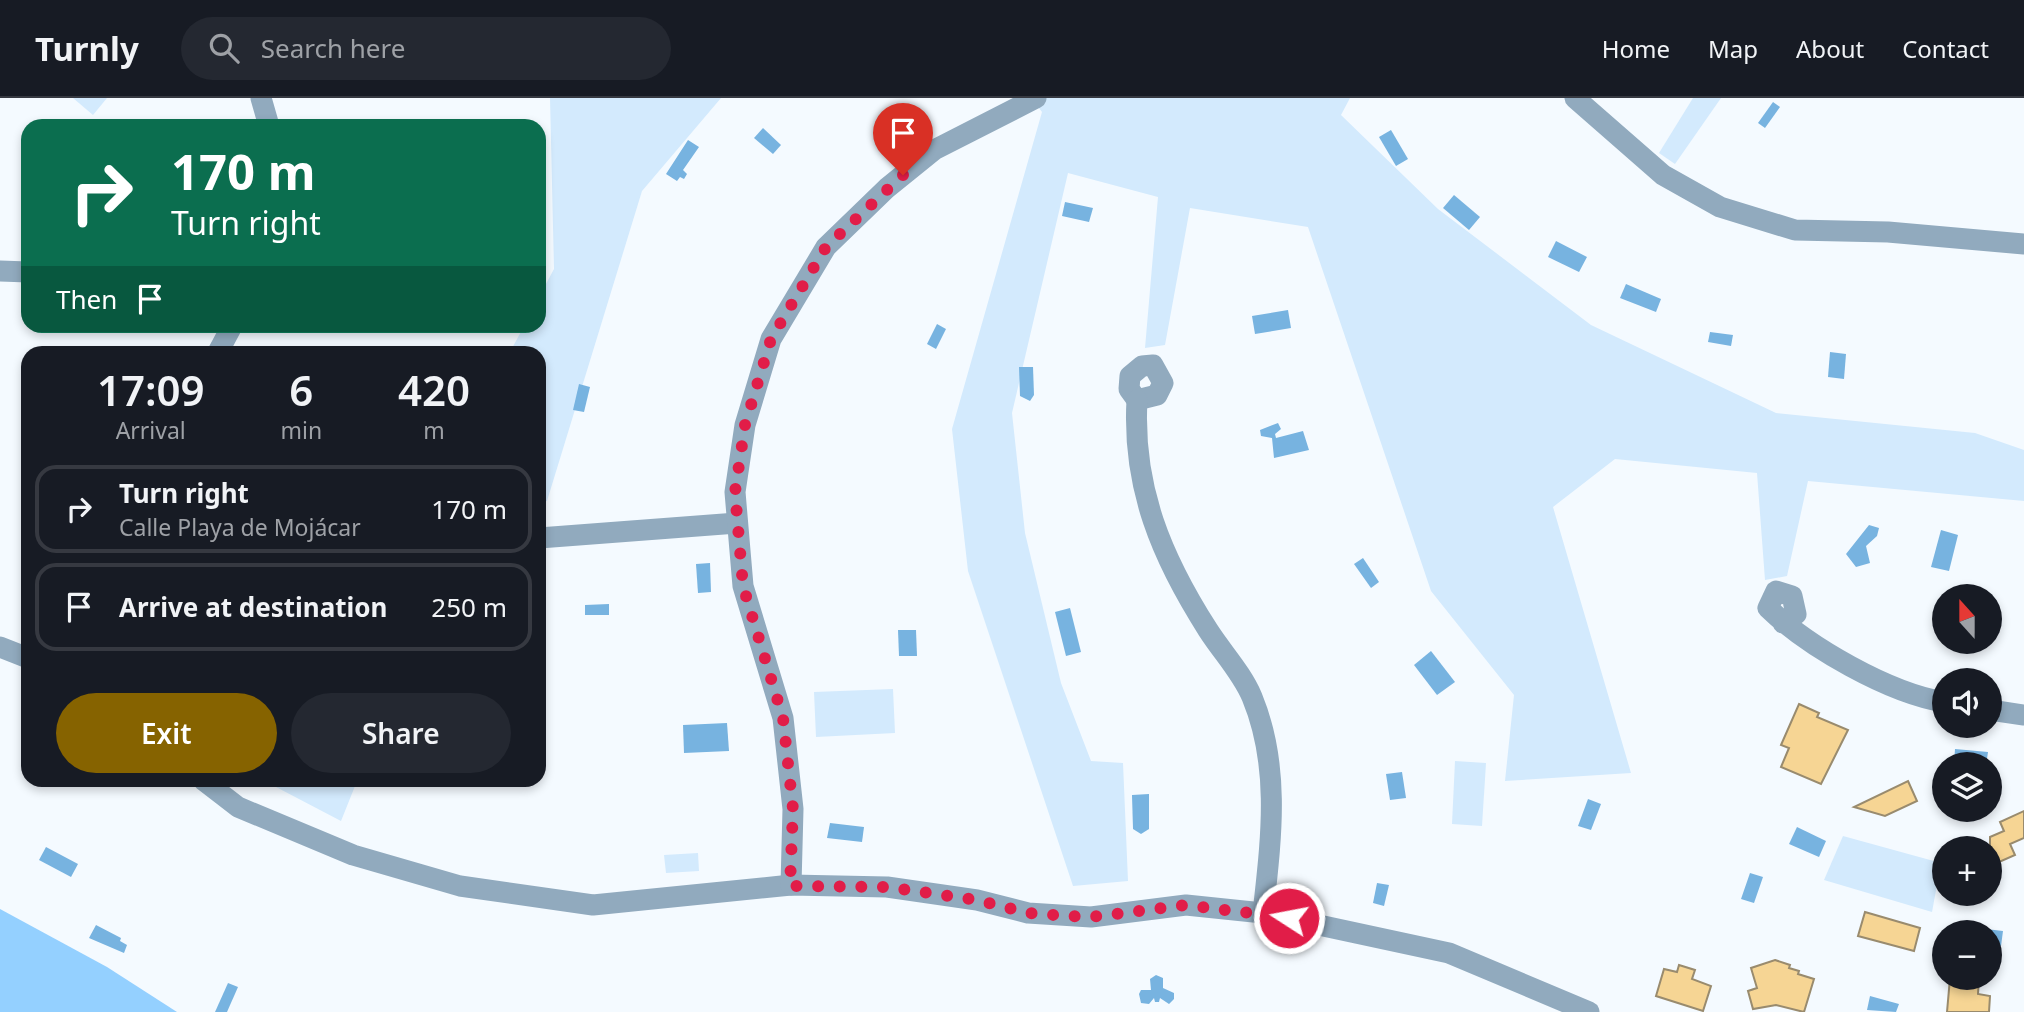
<!DOCTYPE html>
<html lang="en">
<head>
<meta charset="utf-8">
<style>
	body { margin:0; font-family:"Noto Sans",sans-serif; background:#242831; color:#f1f3f6; height:100vh; display:flex; flex-direction:column; font-size:26px; white-space:nowrap }
	* { box-sizing:border-box; margin:0 }
	p { font-size:23px; color:#9ea1a6 }
	.icon { flex:none; width:38px; height:38px; fill:none; stroke:currentColor; stroke-width:2; stroke-linecap:round; stroke-linejoin:round }
	.map { position:relative; flex:1; overflow:hidden }
	.details { position:absolute; left:21px; top:248px; width:525px; height:441px; display:flex; flex-direction:column; background:#171b24; border-radius:21px; box-shadow:0 4px 10px #0003 }
	.details>* { flex:none }
	.banner { position:absolute; left:21px; top:21px; width:525px; height:214px; border-radius:21px; box-shadow:0 4px 10px #0003; background:#0b6e4f; color:#fff; overflow:hidden }
	.needle { width:46px; rotate:339deg }
	.buttons { position:absolute; left:1932px; top:486px; display:grid; gap:14px }
	.buttons a { display:grid; place-items:center; width:70px; height:70px; border-radius:50%; background:#171b24; box-shadow:0 4px 10px #0003; font-size:35px }
	.pin { position:absolute; display:grid; place-items:center; width:60px; height:60px; color:#fff; margin:-72px -30px; border-radius:50% 50% 50% 0; rotate:-45deg; box-shadow:0 0 7px #0007 }
	.pin .icon { rotate:45deg }
	.me { position:absolute; width:77px; margin:-38px; rotate:281deg; stroke-linejoin:round; filter:drop-shadow(0 0 5px #0008) }
	.turn { display:flex; align-items:center; gap:24px; height:147px; padding:0 35px; font-size:32px }
	.turn .icon { width:91px; height:91px; stroke-width:2.5 }
	.turn b { display:block; font-size:49px; line-height:60px }
	.then { display:flex; align-items:center; height:66px; padding:0 35px; background:#0003; gap:14px; font-size:26px }
	.eta { display:flex; justify-content:space-evenly; align-items:center; height:119px; text-align:center }
	.eta b { font-size:42px; font-weight:600; line-height:49px }
	.primary-button { display:flex; gap:14px; margin-top:auto; padding:14px 35px }
	.primary-button a { flex:1; height:80px; border-radius:42px; background:#866300; color:#fff; font-size:28px; font-weight:600; line-height:80px; text-align:center }
	.primary-button a+a { background:#242831; color:#f1f3f6 }
	ul { padding:0; list-style:none }
	li { display:flex; align-items:center; gap:21px; height:88px; margin:0 14px 10px; padding:0 21px; border:4px solid #363941; border-radius:21px }
	li div { flex:1 }
	li b { display:block; font-size:26px }
	li em { font-style:normal }
	header { display:flex; align-items:center; gap:42px; box-sizing:border-box; height:98px; padding:0 35px; background:#171b24; border-bottom:2px solid #363941 }
	header strong { font-size:33px }
	nav { display:flex; gap:38px; margin-inline-start:auto; font-size:24px }
	.search { width:490px; height:63px; background:#242831; display:flex; align-items:center; gap:18px; box-sizing:border-box; padding:0 24px; border-radius:38px; color:#9ea1a6; font-size:26px }
	.map>svg:first-child { display:block }
</style>
</head>
<body>
<header>
<strong>Turnly</strong>
<div class="search"><svg class="icon" aria-label="search" viewBox="0 0 24 24"><circle cx="10" cy="10" r="6"/><path d="M15 15l6 6"/></svg>Search here</div>
<nav><a>Home</a><a>Map</a><a>About</a><a>Contact</a></nav>
</header>
<div class="map">
<svg width="2024" height="914" viewBox="0 0 2024 914">
	<rect width="100%" height="100%" fill="#f4faff"/>
	<g fill="#d3eafd">
		<path d="M73 0H107L93 17Z"/>
		<path d="M550 0H721L642 93 547 403 539 404V256H509L524 228H539V199L554 171Z"/>
		<path d="M1031 0H1350L1341 17 1438 111 1591 227 1776 315 1975 335 2024 352V403L1808 383 1787 478 1765 482 1757 375 1615 361 1553 409 1631 675 1505 683 1514 597 1431 493 1308 129 1190 110 1165 247 1145 250 1158 99 1068 75 1012 315 1025 435 1061 585 1091 663 1123 665 1128 783 1073 788 968 473 952 331 1042 14Z"/>
		<path d="M1693 0H1721L1675 66 1659 55Z"/>
		<path d="M893 591 895 635 816 639 814 594Z"/>
		<path d="M1455 663 1486 665 1482 728 1452 726Z"/>
		<path d="M280 683V682L357 683 341 723 276 689Z"/>
		<path d="M1843 738 1941 765 1932 814 1824 782Z"/>
		<path d="M698 755 699 773 666 775 664 757Z"/>
	</g>
	<path fill="#94d0ff" d="M0 811 107 869 177 914H0Z"/>
	<g fill="#77b3e0">
		<path d="M1773 4 1780 9 1765 30 1758 25Z"/>
		<path d="M763 30 781 47 773 56 754 40Z"/>
		<path d="M1391 32 1408 61 1396 68 1379 39Z"/>
		<path d="M688 42 699 49 683 72 687 76 684 81 680 79 677 83 666 76Z"/>
		<path d="M1454 97 1480 119 1469 132 1443 110Z"/>
		<path d="M1065 104 1093 110 1089 124 1062 118Z"/>
		<path d="M1556 143 1587 159 1579 174 1548 159Z"/>
		<path d="M1626 186 1661 201 1656 214 1620 200Z"/>
		<path d="M1288 212 1291 230 1255 236 1252 218Z"/>
		<path d="M937 226 946 231 936 251 927 246Z"/>
		<path d="M1710 234 1733 237 1731 248 1708 244Z"/>
		<path d="M1830 254 1846 256 1844 281 1828 279Z"/>
		<path d="M1019 269H1033L1034 297 1030 303 1020 298Z"/>
		<path d="M579 286 590 289 584 314 573 312Z"/>
		<path d="M1278 325 1281 331 1275 336 1276 340 1303 333 1309 352 1274 360 1272 340 1261 338 1260 332Z"/>
		<path d="M1869 427 1879 430 1877 438 1866 448 1870 465 1856 469 1846 456Z"/>
		<path d="M1941 432 1958 437 1949 473 1931 469Z"/>
		<path d="M1363 460 1379 484 1371 490 1354 466Z"/>
		<path d="M710 465 711 494 698 495 696 466Z"/>
		<path d="M609 506V517H585V507Z"/>
		<path d="M1070 510 1081 554 1066 558 1055 514Z"/>
		<path d="M898 532H916L917 558H899Z"/>
		<path d="M1431 553 1455 584 1437 597 1414 567Z"/>
		<path d="M727 625 729 653 684 655 683 627Z"/>
		<path d="M1955 651 1988 654 1986 667H1954Z"/>
		<path d="M1402 674 1406 700 1390 702 1386 676Z"/>
		<path d="M1149 696V731L1141 736 1133 731 1132 697Z"/>
		<path d="M1588 701 1601 706 1591 732 1578 728Z"/>
		<path d="M830 725 864 729 862 744 827 740Z"/>
		<path d="M1797 729 1826 743 1819 759 1789 746Z"/>
		<path d="M46 749 78 766 71 779 39 762Z"/>
		<path d="M1750 775 1763 779 1754 805 1741 801Z"/>
		<path d="M1377 785 1389 787 1384 808 1373 805Z"/>
		<path d="M96 827 121 840 120 843 127 847 124 855 89 840Z"/>
		<path d="M1969 829 2003 833 2001 848 1990 847V835H1968Z"/>
		<path d="M1156 877 1163 880V890L1174 895V901L1169 906 1160 900 1159 904H1155L1154 900 1149 906 1141 905 1139 896 1141 892H1151L1150 881Z"/>
		<path d="M228 885 238 889 227 914H215Z"/>
		<path d="M1870 898 1899 906 1896 914 1867 912Z"/>
	</g>
	<g fill="#f6d594" stroke="#998b6e" stroke-width="2">
		<path d="M1799 606 1819 615 1817 619 1848 632 1821 686 1781 669 1789 650 1781 647Z"/>
		<path d="M1908 683 1917 703 1885 718 1854 709Z"/>
		<path d="M2024 713V740L2010 746 2015 757 1990 768V739L2004 733 2000 724Z"/>
		<path d="M1865 814 1920 830 1914 853 1858 838Z"/>
		<path d="M1775 862 1790 867 1789 870 1799 873 1798 876 1814 881 1804 914 1776 907 1753 911 1748 893 1757 890 1751 870Z"/>
		<path d="M1679 867 1695 872 1692 881 1711 888 1703 913 1656 898 1664 871 1677 874Z"/>
		<path d="M1950 880H1979L1978 896 1990 898 1989 914H1947Z"/>
	</g>
	<g fill="none" stroke-linecap="round" stroke-linejoin="round">
		<g stroke="#91aabe" stroke-width="21">
			<path d="M261 0 269 28"/>
			<path d="M1575 0 1663 77 1720 109 1795 132 1888 134 2024 146"/>
			<path d="M0 173 28 174"/>
			<path d="M217 256 232 228"/>
			<path d="M1153 267 1163 285 1157 297 1137 302 1129 291 1130 278 1142 268Z"/>
			<path d="M1137 302C1132 390 1162 460 1208 532 1222 554 1242 575 1252 599 1281 669 1271 742 1263 815"/>
			<path d="M539 440 737 425"/>
			<path d="M1783 525 1796 516 1792 498 1776 493 1768 510C1808 549 1889 595 1944 604"/>
			<path d="M0 549 28 560"/>
			<path d="M1990 612 2024 617"/>
			<path d="M203 682 238 709 353 757 460 788 593 807 791 787 887 789 977 802 1028 815 1091 819 1186 807 1263 815 1449 855 1589 914"/>
			<path d="M791 787 793 711 783 620 743 488 735 394 745 327 771 241 826 149 887 90 934 52 1036 0"/>
		</g>
	</g>
	<g fill="none" stroke-linecap="round" stroke-linejoin="round">
		<path stroke="#e11d48" stroke-width="12" stroke-dasharray="0 21.6" d="M903 77 826 149 771 241 745 327 735 394 743 488 783 620 793 711 790 788 887 789 977 802 1028 815 1068 818 1091 819 1186 807 1289 820"/>
	</g>
</svg>
<div class="buttons">
<a><svg class="needle" viewBox="-14 -14 28 28"><path d="M0-13l5 13h-10z" fill="#e53935"/><path d="M0 13l5-13h-10z" fill="#9ea1a6"/></svg></a>
<a><svg class="icon" aria-label="sound" viewBox="0 0 24 24"><path d="M4 9h4l5-4v14l-5-4H4zM17 9q2 3 0 6"/></svg></a>
<a><svg class="icon" aria-label="layers" viewBox="0 0 24 24"><path d="M12 4l9 5-9 5-9-5zM3 14l9 5 9-5"/></svg></a>
<a>+</a>
<a>−</a>
</div>
<div class="pin" style="left:903px;top:77px;background:#d93025"><svg class="icon" aria-label="arrive" viewBox="0 0 24 24"><path d="M6 21V4h12l-3 4 3 4H6"/></svg></div>
<svg class="me" style="left:1289px;top:820px" viewBox="-20 -20 40 40"><circle r="17" fill="#e11d48" stroke="#fff" stroke-width="3"/><path d="M0-11L8 9 0 5-8 9z" fill="#fff"/></svg>
<div class="banner">
<div class="turn"><svg class="icon" aria-label="right" viewBox="0 0 24 24"><path d="M7 20v-9h11M14 6l5 5-5 5"/></svg><div><b>170 m</b>Turn right</div></div>
<div class="then">Then<svg class="icon" aria-label="arrive" viewBox="0 0 24 24"><path d="M6 21V4h12l-3 4 3 4H6"/></svg></div>
</div>
<section class="details">
<div class="eta">
<div><b>17:09</b><p>Arrival</p></div>
<div><b>6</b><p>min</p></div>
<div><b>420</b><p>m</p></div>
</div>
<ul>
<li><svg class="icon" aria-label="right" viewBox="0 0 24 24"><path d="M7 20v-9h11M14 6l5 5-5 5"/></svg><div><b>Turn right</b><p>Calle Playa de Mojácar</p></div><em>170 m</em></li>
<li><svg class="icon" aria-label="arrive" viewBox="0 0 24 24"><path d="M6 21V4h12l-3 4 3 4H6"/></svg><div><b>Arrive at destination</b></div><em>250 m</em></li>
</ul>
<div class="primary-button"><a>Exit</a><a>Share</a></div>
</section>
</div>
</body>
</html>
